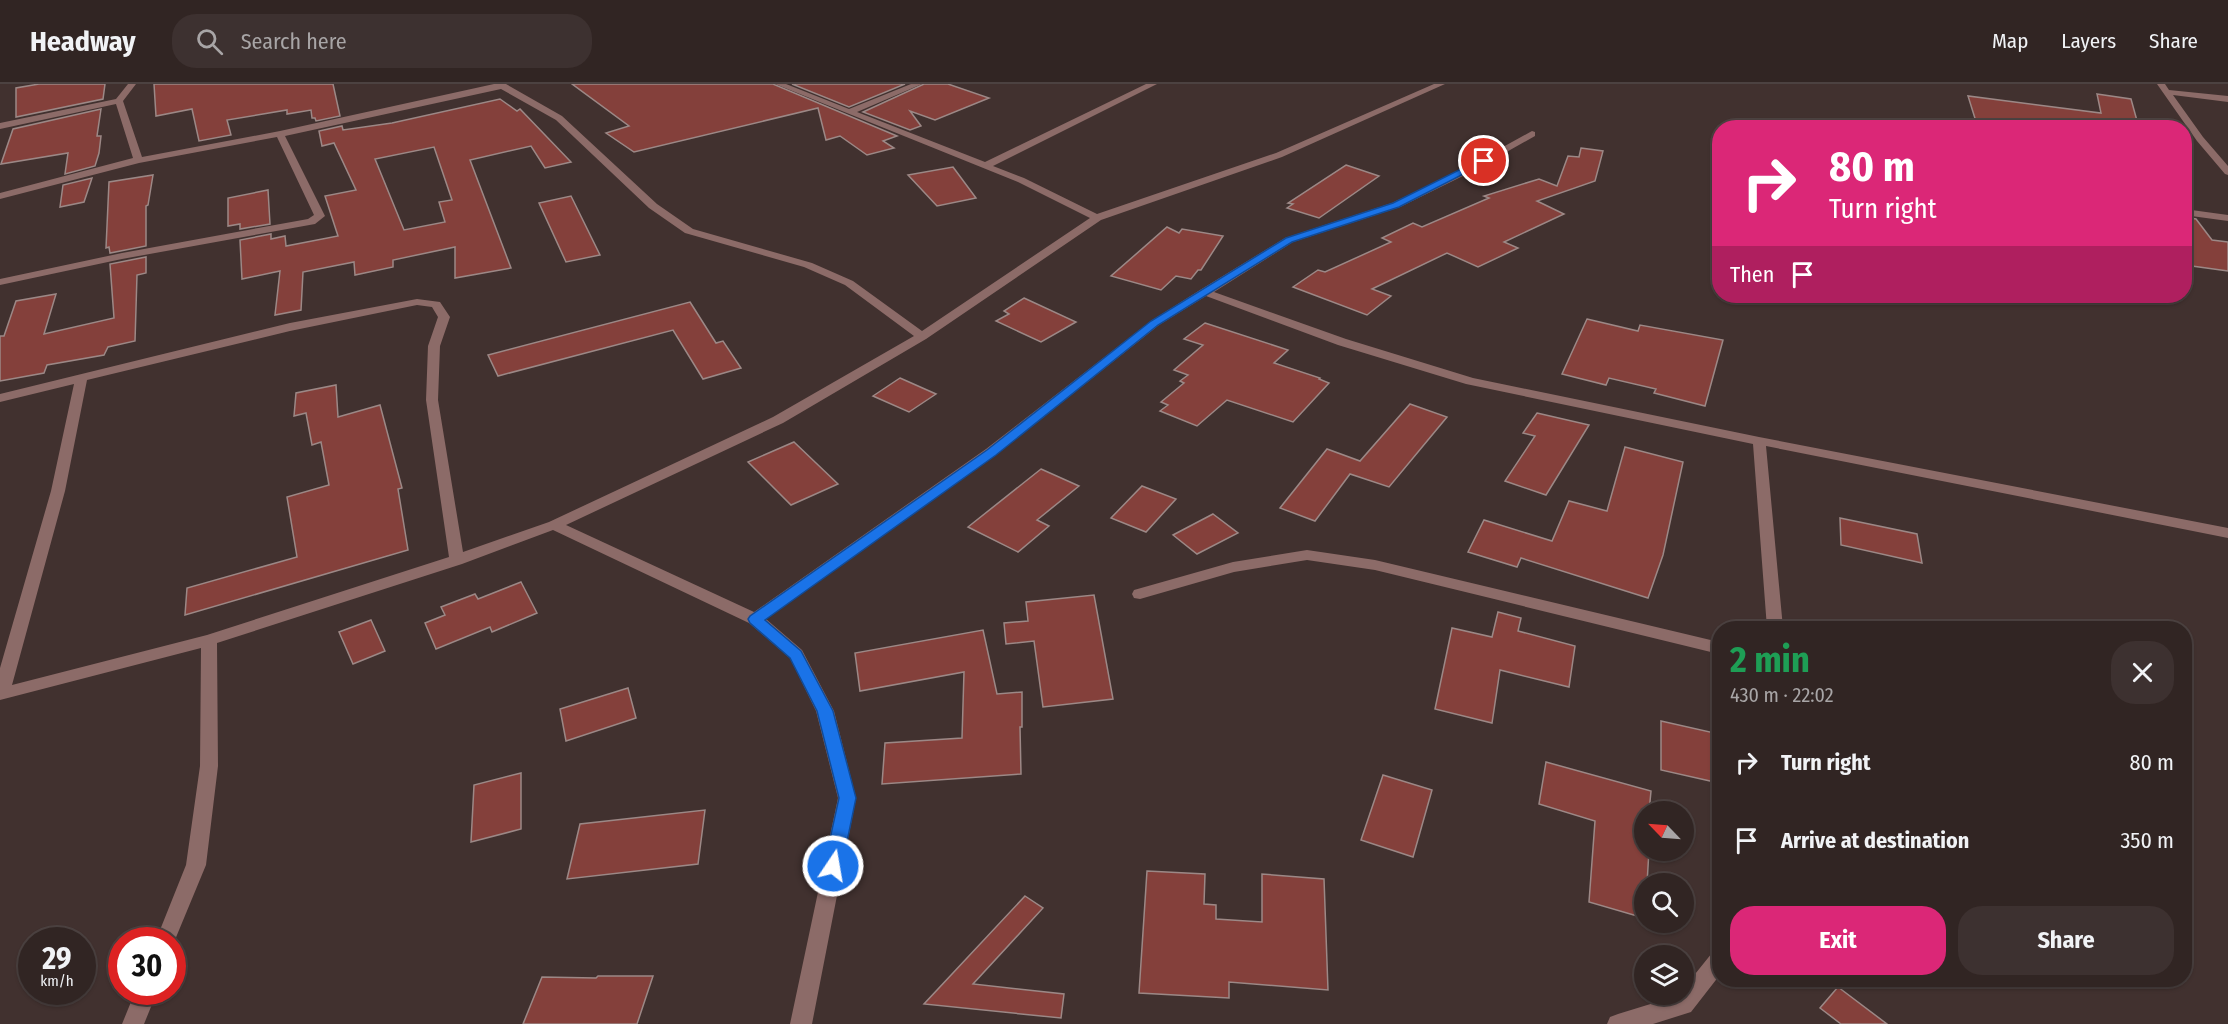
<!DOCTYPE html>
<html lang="en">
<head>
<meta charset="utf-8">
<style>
	body { margin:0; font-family:"Fira Sans Condensed",sans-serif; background:#3d3130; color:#f1f3f6; height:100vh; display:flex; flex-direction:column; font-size:22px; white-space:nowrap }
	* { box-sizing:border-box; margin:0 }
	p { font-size:20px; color:#a8a5a6 }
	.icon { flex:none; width:33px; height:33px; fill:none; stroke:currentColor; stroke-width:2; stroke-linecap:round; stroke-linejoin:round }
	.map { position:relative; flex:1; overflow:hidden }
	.side { position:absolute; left:1712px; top:537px; width:480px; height:366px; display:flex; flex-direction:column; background:#312523; border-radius:24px; box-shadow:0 2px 4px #0004,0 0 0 2px #4c4241 }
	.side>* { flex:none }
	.banner { position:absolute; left:1712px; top:36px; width:480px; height:183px; border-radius:24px; box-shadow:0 2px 4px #0004,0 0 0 2px #4c4241; background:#db2777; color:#fff; overflow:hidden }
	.needle { width:39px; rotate:295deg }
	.tools { position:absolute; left:1634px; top:717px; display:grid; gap:12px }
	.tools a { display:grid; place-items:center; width:60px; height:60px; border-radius:50%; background:#312523; box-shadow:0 2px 4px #0004,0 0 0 2px #4c4241; font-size:30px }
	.speed { position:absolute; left:18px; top:843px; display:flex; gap:12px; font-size:30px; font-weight:700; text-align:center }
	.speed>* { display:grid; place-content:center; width:78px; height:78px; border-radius:50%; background:#312523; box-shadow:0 2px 4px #0004,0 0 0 2px #4c4241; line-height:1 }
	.speed small { font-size:15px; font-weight:400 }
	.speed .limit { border:9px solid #d22; background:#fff; color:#111 }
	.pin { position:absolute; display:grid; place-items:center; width:51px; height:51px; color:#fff; margin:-26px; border:3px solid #fff; border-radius:50%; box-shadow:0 2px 6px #0007 }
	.me { position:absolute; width:66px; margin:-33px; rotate:12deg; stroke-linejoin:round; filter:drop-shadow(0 0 4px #0008) }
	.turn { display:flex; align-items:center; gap:21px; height:126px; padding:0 18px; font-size:27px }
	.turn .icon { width:78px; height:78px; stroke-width:2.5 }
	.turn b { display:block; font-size:42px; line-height:51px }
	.then { display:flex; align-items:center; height:57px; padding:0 18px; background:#0003; gap:12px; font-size:22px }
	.round { display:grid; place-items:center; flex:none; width:63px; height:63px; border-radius:24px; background:#3d3130 }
	.overview { display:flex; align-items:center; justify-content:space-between; height:102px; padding:0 18px }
	h1 { font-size:36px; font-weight:700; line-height:45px; color:#1e9e55 }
	.button { display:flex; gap:12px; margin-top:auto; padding:12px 18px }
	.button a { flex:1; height:69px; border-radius:24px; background:#db2777; color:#fff; font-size:24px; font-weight:700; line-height:69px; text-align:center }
	.button a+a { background:#3d3130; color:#f1f3f6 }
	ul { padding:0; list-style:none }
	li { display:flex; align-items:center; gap:18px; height:78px; padding:0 18px }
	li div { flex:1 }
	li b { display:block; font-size:22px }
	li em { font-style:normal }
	header { display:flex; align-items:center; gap:36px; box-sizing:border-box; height:84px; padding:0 30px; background:#312523; border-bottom:2px solid #4c4241 }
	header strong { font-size:28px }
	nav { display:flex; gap:33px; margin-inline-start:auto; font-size:21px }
	.search { width:420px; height:54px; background:#3d3130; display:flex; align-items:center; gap:15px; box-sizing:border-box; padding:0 21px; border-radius:24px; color:#a8a5a6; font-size:22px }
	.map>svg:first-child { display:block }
</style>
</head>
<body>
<header>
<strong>Headway</strong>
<div class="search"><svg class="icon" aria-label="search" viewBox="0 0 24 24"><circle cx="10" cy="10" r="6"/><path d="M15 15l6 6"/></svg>Search here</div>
<nav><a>Map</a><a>Layers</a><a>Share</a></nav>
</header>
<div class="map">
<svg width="2228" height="940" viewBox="0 0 2228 940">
	<rect width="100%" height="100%" fill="#41312f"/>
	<g fill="#84403b" stroke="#9c8886" stroke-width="1.5" fill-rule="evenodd">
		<path d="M39 0H105L103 15 16 33V4Z"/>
		<path d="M154 0H333L340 32 316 37 315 34H312L311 26 287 30V26L227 36 231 51 199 57 192 25 156 32Z"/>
		<path d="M572 0H773L897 52 883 57 894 64 867 71 840 52 826 56 818 24 634 68 606 49 629 42Z"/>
		<path d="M792 0H905L849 23Z"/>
		<path d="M924 0H948L989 14 935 36 910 27 921 42 910 46 863 28Z"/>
		<path d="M2097 10 2131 15 2139 44H1978L1968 12 2101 29Z"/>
		<path d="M500 15 517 27 520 25 571 78 545 84 531 62 470 76 511 184 455 194V163L393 176V183L355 191 354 178 303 188 301 226 275 231 280 187 242 195 240 156 271 150V155L285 152 286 162 338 152 325 112 356 106 334 59 322 62 319 47 342 42 343 46 392 39ZM434 63 452 116 439 118 445 138 404 146 375 75Z"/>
		<path d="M101 25 97 52H101L99 69 95 82 65 90 68 69 1 80 13 45Z"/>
		<path d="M1581 64 1603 67 1595 97 1537 117 1564 130 1504 158 1518 164 1478 183 1447 169 1372 205 1391 212 1367 231 1293 203 1318 186 1325 188 1391 158 1382 154 1413 139 1422 143 1489 114 1484 112 1539 95 1557 102 1568 72 1579 73Z"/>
		<path d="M1346 81 1379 92 1319 134 1287 124 1293 120 1288 119Z"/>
		<path d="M953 83 976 114 937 122 908 91Z"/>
		<path d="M153 91 148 121 146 122V162L110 169 109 163 106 164 109 98Z"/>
		<path d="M92 94 84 118 60 123 63 101Z"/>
		<path d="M268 106 270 140 240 145V140L228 142V114Z"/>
		<path d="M571 112 600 171 566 178 539 119Z"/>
		<path d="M2184 133 2196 135 2212 156 2228 158V187L2192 182 2184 171Z"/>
		<path d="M1167 143 1179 149 1182 145 1223 152 1201 186H1198L1191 195 1176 192 1161 206 1111 192Z"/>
		<path d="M146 173V189L137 191 135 257 108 263 104 271 47 281 44 289 0 297V252H4L16 217 56 210 44 250 114 234 110 180Z"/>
		<path d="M1024 214 1076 238 1041 258 996 237 1009 230 1004 227Z"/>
		<path d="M690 218 716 259 723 257 741 284 703 295 673 246 498 292 488 271Z"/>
		<path d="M1587 235 1638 247 1640 241 1723 256 1705 322 1654 309 1656 305 1609 294 1606 301 1562 290Z"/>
		<path d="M1205 239 1288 266 1274 279 1320 294 1319 295 1329 299 1293 338 1227 316 1197 342 1160 327 1168 321 1161 318 1184 299 1180 297 1188 291 1174 286 1203 261 1184 255Z"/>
		<path d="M900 294 936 310 909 328 873 312Z"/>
		<path d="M336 301 338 333 380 321 402 404 398 405 408 466 185 531 187 504 297 473 287 413 329 401 321 358 312 361 306 329 294 332 296 309Z"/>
		<path d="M1410 320 1447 333 1389 403 1350 390 1315 437 1280 424 1327 365 1360 377Z"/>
		<path d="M1537 329 1589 341 1546 411 1505 397 1535 352 1523 349Z"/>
		<path d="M794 358 838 400 791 421 748 378Z"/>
		<path d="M1625 363 1683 378 1663 471 1648 514 1521 474 1517 483 1468 468 1484 436 1552 457 1569 417 1607 427Z"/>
		<path d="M1041 385 1079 402 1037 436 1049 442 1018 468 968 443Z"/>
		<path d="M1142 402 1176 415 1146 448 1111 434Z"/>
		<path d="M1213 430 1238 449 1197 470 1173 451Z"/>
		<path d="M1840 434 1917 450 1922 479 1841 461Z"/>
		<path d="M521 498 537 529 492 548 490 543 436 565 425 539 445 531 441 523 475 510 478 515Z"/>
		<path d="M1094 511 1113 615 1043 623 1034 557 1006 560 1004 539 1028 537 1026 518Z"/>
		<path d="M1498 528 1521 534 1518 547 1575 562 1569 603 1500 586 1492 639 1435 625 1452 544 1492 553Z"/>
		<path d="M371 536 385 567 353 580 339 548Z"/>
		<path d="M983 546 997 610 1022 608V643H1020L1021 690 882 700 885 659 962 654 964 588 860 607 855 569Z"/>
		<path d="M628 604 636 634 566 657 560 625Z"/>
		<path d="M1661 637 1719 650V699L1661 686Z"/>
		<path d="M1546 678 1651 707 1649 728H1644V766H1649L1647 800H1644V834L1589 818 1595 737 1539 720Z"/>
		<path d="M521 689V745L471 758 474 701Z"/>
		<path d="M1383 691 1432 706 1413 773 1361 756Z"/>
		<path d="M705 726 698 780 567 795 580 740Z"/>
		<path d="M1147 787 1205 790 1204 820 1216 821V835L1262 838V790L1324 795 1328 906 1229 898V914L1139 909Z"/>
		<path d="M1025 812 1043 824 973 900 1064 910 1061 934 924 920Z"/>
		<path d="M598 892H653L637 940H523L542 893 596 894Z"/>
		<path d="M1838 903 1887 940H1841L1820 924Z"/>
	</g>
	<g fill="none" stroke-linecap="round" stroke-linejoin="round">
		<g fill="#8c6b68" fill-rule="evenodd">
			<path d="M128 0H136L123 17 142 73 280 47 494 0H506L562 32 657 120 693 145 812 179 853 197 922 247 1090 134 1018 98 775 0H786L849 25 911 0H922L857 28 985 78 1146 0H1157L993 82 1024 94 1097 130 1276 69 1434 0H1445L1282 73 1101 136 926 255 783 339 566 441 754 528 986 365 1151 237 1200 206 1285 154 1392 119 1465 84 1532 47 1535 48V52L1471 88 1400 123 1293 158 1214 208 1346 255 1473 294 1759 353 2228 444V454L1766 362 1783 544H1767L1753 360 1466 300 1338 261 1206 212 1159 241 996 371 766 535 802 566 834 627 856 714 812 940H790L838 714 816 627 790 574 749 539 553 446 462 480 217 559 218 682 206 781 172 863V856H156L186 781 200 682 201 564 0 616V584L51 407 74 300 0 318V310L290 239 417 215 440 218 450 233 440 262 438 316 463 468 549 438 773 333 914 252 845 201 804 183 685 149 649 124 556 36 501 5 285 52 325 132 315 140 122 175 0 201V195L122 169 308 135 314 131 277 53 139 79 0 115V109L133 74 116 20 0 45V39L116 15ZM417 221 432 223 438 233 428 262 426 316 449 473 207 551 12 601 65 407 87 296 290 247Z"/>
			<path d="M2157 0H2165L2169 6 2228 12V18L2173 11 2203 53 2228 82V91L2225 90 2197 57Z"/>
			<path d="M2184 125 2228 131V137L2184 131Z"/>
			<path d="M1307 466 1375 476 1719 558V570L1375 486 1307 476 1234 488 1140 515 1134 514 1132 510 1134 506 1233 478Z"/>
			<path d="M1719 867V892L1691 928 1653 940H1607L1610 933 1618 930 1683 910V905L1712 869Z"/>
			<path d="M135 908H157L144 940H122Z"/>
		</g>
	</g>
	<path fill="#1a73e8" stroke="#114b97" stroke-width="1.5" d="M1481 75 1489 77 1399 123 1292 158 1158 241 996 371 765 536 801 567 833 627 856 714 842 782 839 787 833 789 827 787 824 782 839 714 817 627 790 574 750 539 748 535 750 532 987 366 1151 237 1286 154 1393 119Z"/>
</svg>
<div class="tools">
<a><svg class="needle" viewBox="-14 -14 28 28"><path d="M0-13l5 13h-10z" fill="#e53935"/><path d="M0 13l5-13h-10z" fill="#a8a5a6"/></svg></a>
<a><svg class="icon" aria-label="search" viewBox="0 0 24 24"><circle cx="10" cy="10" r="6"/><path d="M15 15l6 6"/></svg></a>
<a><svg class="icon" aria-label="layers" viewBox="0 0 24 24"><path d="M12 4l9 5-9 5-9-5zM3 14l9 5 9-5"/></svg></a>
</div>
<div class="speed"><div>29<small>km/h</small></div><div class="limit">30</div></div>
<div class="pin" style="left:1484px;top:77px;background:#d93025"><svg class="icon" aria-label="arrive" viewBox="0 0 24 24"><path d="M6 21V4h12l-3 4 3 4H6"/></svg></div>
<svg class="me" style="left:833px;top:782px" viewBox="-20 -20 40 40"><circle r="17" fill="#1a73e8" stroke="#fff" stroke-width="3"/><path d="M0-11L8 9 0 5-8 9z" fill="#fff"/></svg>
<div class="banner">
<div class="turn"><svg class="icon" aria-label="right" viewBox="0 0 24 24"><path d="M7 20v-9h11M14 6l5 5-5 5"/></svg><div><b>80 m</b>Turn right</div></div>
<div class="then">Then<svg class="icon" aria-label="arrive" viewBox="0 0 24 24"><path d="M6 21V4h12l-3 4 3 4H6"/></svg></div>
</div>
<section class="side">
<div class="overview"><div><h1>2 min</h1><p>430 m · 22:02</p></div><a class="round"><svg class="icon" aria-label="close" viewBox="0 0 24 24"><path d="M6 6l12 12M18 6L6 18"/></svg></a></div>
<ul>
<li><svg class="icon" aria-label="right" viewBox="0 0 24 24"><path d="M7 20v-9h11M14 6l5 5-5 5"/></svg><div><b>Turn right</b></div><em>80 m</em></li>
<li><svg class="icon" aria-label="arrive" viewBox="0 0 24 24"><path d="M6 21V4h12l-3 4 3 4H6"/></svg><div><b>Arrive at destination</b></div><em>350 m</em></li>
</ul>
<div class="button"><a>Exit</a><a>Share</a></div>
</section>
</div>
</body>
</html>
